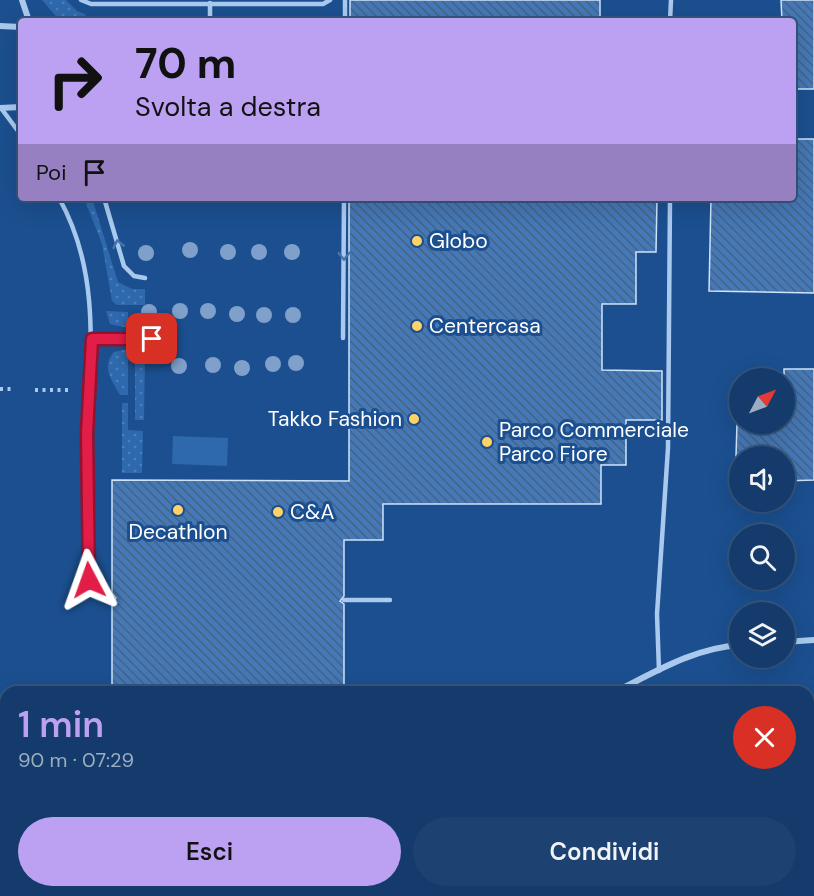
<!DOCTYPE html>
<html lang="it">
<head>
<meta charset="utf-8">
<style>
	body { margin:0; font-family:"DM Sans",sans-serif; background:#1d4271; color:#f1f3f6; height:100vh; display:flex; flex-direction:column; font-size:22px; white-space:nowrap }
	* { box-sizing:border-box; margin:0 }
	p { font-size:20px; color:#9dadc1 }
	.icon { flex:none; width:33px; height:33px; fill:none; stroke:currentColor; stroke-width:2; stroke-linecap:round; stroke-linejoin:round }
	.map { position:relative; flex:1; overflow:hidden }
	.panel { position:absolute; left:0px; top:686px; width:814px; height:212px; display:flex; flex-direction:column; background:#143b6b; border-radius:18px 18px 0 0; box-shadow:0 6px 24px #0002,0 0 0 2px #33557e }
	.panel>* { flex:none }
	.banner { position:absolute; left:18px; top:18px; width:778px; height:183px; border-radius:6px; box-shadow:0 6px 24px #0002,0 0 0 2px #33557e; background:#bca0f2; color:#111; overflow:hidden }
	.needle { width:39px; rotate:49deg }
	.controls { position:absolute; left:729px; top:368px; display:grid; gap:12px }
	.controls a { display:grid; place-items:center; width:66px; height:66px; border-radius:50%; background:#143b6b; box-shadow:0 6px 24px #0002,0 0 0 2px #33557e; font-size:30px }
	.pin { position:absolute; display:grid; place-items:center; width:51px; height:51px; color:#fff; margin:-26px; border-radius:12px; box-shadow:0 3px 9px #0006 }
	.me { position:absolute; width:66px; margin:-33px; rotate:356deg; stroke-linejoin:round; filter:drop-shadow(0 0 4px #0008) }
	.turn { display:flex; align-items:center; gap:21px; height:126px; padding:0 18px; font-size:27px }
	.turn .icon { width:78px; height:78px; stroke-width:2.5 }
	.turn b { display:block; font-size:42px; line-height:51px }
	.then { display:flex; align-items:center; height:57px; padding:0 18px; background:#0003; gap:12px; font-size:22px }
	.round { display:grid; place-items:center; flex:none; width:63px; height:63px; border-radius:32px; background:#1d4271 }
	.summary { display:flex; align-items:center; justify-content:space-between; height:102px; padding:0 18px }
	h1 { font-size:36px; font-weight:600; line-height:45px; color:#bca0f2 }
	.button { display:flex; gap:12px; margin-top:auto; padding:12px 18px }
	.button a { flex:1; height:69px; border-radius:36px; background:#bca0f2; color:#111; font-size:24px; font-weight:600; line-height:69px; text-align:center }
	.button a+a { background:#1d4271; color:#f1f3f6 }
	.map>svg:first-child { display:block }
</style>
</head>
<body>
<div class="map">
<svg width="814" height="896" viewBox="0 0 814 896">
	<defs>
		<pattern id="grass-dots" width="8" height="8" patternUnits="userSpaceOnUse" patternTransform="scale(1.5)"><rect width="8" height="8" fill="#2e69ad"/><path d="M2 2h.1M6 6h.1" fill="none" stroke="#4d80b9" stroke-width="1.8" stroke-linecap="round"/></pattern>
		<pattern id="building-back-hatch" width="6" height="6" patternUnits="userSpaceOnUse" patternTransform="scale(1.5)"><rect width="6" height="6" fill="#4478b7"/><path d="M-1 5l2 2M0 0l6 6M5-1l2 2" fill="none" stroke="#486282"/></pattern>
	</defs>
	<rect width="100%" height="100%" fill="#1b4f8f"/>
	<g fill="url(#grass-dots)">
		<path d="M42 0H66L77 11 85 14 87 21H60Z"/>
		<path d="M84 198H92L118 282 132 289H145V305H117L112 301 102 244Z"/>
		<path d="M106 311 128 312V328L110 324Z"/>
		<path d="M128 349V395H120C112 381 101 367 114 352Z"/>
		<path d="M135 349 145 355 144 420H135Z"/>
		<path d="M122 403H128V430L143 431 142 473H122Z"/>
	</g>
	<path fill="#2e69ad" d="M173 436 228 438 227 466 172 464Z"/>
	<g fill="url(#building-back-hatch)" stroke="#cfe3fa" stroke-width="1.5">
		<rect x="350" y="0" width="250" height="21"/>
		<path d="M781 0H814V89H794V21H782Z"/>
		<path d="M794 139H814V293L709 291 711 198H794Z"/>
		<path d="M349 198H657L656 252H636V304H602V370L662 371V420H626V465H601V504H383V540H344V596L340 601 344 604V692H112V602L116 598 112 593V480L349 481Z"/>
		<path d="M784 369H814V480L784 481V456H736L737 423H784Z"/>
	</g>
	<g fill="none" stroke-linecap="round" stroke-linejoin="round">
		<g stroke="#a9c9ee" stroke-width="4" stroke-dasharray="3 4.5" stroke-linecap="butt">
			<path d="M0 389H15"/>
			<path d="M35 390H72"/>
		</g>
		<g stroke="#a9c9ee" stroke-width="4.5">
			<path d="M81 0 91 4H323L330 0"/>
			<path d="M210 3V21"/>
			<path d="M345 21V0"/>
			<path d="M670 21 671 0"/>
			<path d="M1 108 21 135"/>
			<path d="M59 198C100 271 91 350 87 430 85 476 87 522 87 568 90 583 98 592 112 598"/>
			<path d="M104 198 124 266 134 276 145 278"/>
			<path d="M343 338 344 198"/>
			<path d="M92 339H152"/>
			<path d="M344 600H390"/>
			<path d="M659 671 657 614 668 448 670 198"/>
		</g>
		<g stroke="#a9c9ee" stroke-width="6">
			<path d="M22 0 29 21"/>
			<path d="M0 26 21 27"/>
			<path d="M0 108 21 107"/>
			<path d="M784 642 814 640"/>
			<path d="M615 692C655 672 694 648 740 645"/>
			<path d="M0 846 6 844"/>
			<path d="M569 891V896"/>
		</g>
	</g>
	<g fill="#7ea0ca">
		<circle cx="190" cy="250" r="8"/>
		<circle cx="228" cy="252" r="8"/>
		<circle cx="259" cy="252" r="8"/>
		<circle cx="292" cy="252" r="8"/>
		<circle cx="146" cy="253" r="8"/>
		<circle cx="180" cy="311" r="8"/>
		<circle cx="208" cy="311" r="8"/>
		<circle cx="149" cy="312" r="8"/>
		<circle cx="237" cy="314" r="8"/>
		<circle cx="264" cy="315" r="8"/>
		<circle cx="293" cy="315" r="8"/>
		<circle cx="296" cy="363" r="8"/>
		<circle cx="273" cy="364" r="8"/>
		<circle cx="213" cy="365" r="8"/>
		<circle cx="179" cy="366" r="8"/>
		<circle cx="242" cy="368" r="8"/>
		<circle cx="297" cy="420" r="8"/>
	</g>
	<defs><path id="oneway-chevron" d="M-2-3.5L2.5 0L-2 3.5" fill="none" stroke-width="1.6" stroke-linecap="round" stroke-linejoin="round" transform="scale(1.5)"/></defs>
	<g stroke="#4674ac">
		<use href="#oneway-chevron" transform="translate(118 244) rotate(-103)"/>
		<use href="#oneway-chevron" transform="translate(344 256) rotate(90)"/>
	</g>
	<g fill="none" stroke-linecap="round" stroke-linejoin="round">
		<defs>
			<path id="route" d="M89 580 87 433 92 339H152"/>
		</defs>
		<use href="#route" stroke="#92132f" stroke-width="15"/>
		<use href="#route" stroke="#e11d48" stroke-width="10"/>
	</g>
	<g fill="#ffd166" stroke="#1b4f8f" stroke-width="2">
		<circle cx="417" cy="241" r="6"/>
		<circle cx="417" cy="326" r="6"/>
		<circle cx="414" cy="419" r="6"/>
		<circle cx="487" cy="442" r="6"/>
		<circle cx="178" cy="510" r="6"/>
		<circle cx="278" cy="512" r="6"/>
	</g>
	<g text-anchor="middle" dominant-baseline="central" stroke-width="6" stroke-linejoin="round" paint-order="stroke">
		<g font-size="21" fill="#fff" stroke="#1b4f8f" text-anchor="start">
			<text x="429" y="241">Globo</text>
			<text x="429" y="326">Centercasa</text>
			<text x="402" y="419" text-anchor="end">Takko Fashion</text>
			<text x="499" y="430">Parco Commerciale<tspan x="499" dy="24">Parco Fiore</tspan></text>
			<text x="290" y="512">C&amp;A</text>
			<text x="178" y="532" text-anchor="middle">Decathlon</text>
		</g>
	</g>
</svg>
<div class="controls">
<a><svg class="needle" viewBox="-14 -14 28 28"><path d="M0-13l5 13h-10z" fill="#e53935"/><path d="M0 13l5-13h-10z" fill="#9dadc1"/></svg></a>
<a><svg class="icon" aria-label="sound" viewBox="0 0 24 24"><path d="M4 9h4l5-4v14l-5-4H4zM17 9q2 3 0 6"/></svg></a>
<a><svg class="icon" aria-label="search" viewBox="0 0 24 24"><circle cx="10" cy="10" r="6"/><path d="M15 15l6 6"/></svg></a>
<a><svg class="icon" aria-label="layers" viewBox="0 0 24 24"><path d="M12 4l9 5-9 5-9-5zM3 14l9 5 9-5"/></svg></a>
</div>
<div class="pin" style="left:152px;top:339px;background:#d93025"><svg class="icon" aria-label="arrive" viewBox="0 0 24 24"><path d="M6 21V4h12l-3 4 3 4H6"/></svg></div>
<svg class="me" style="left:89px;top:580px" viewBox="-20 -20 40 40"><path d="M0-17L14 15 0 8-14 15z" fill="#e11d48" stroke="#fff" stroke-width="4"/></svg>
<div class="banner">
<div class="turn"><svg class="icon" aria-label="right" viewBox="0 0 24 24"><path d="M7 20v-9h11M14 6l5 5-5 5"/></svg><div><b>70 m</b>Svolta a destra</div></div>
<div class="then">Poi<svg class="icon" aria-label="arrive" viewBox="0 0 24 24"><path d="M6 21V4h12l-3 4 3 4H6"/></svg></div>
</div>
<section class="panel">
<div class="summary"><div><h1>1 min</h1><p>90 m · 07:29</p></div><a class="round" style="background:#d93025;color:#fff"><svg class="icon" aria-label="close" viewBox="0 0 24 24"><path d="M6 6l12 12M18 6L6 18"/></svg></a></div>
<div class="button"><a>Esci</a><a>Condividi</a></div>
</section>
</div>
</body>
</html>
